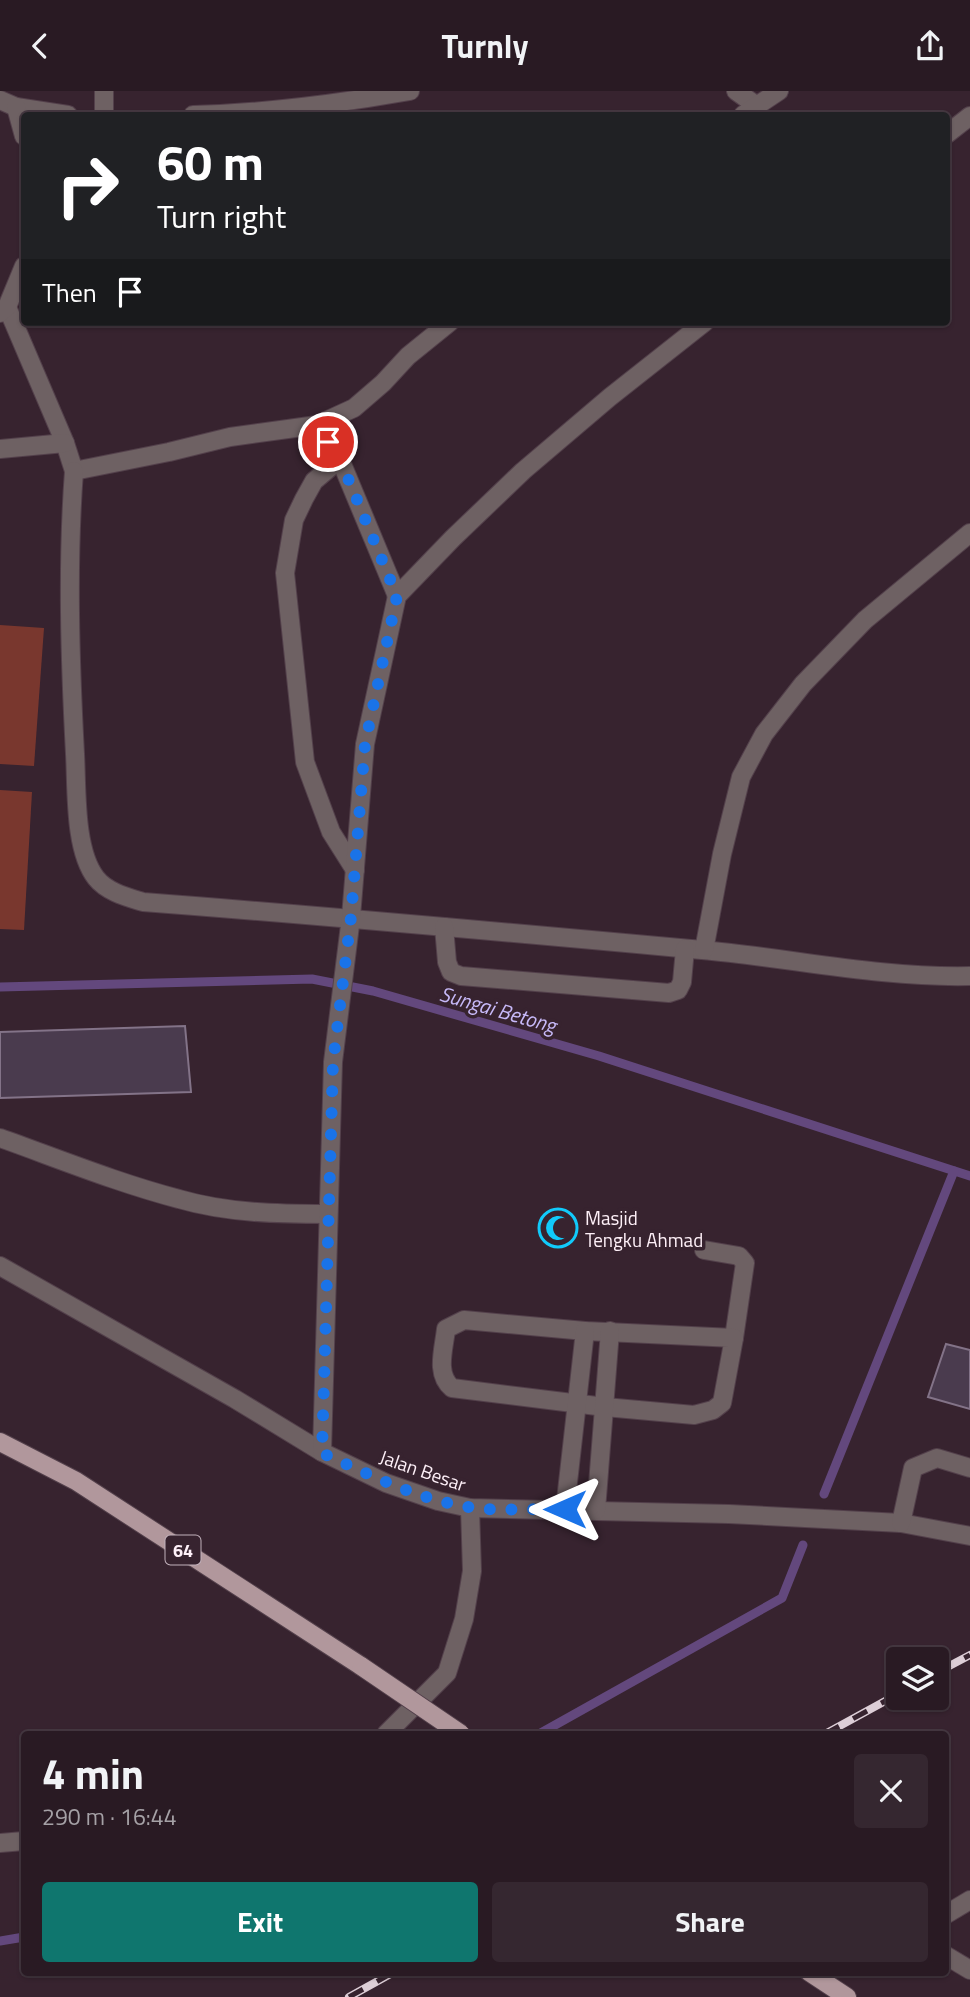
<!DOCTYPE html>
<html lang="en">
<head>
<meta charset="utf-8">
<style>
	body { margin:0; font-family:"Titillium Web",sans-serif; background:#352730; color:#f1f3f6; height:100vh; display:flex; flex-direction:column; font-size:26px; white-space:nowrap }
	* { box-sizing:border-box; margin:0 }
	p { font-size:23px; color:#a5a1a6 }
	.icon { flex:none; width:38px; height:38px; fill:none; stroke:currentColor; stroke-width:2; stroke-linecap:round; stroke-linejoin:round }
	.map { position:relative; flex:1; overflow:hidden }
	.panel { position:absolute; left:21px; top:1640px; width:928px; height:245px; display:flex; flex-direction:column; background:#291a23; border-radius:7px; box-shadow:0 2px 5px #0004,0 0 0 2px #453841 }
	.panel>* { flex:none }
	.hud { position:absolute; left:21px; top:21px; width:929px; height:214px; border-radius:7px; box-shadow:0 2px 5px #0004,0 0 0 2px #453841; background:#202124; color:#fff; overflow:hidden }
	.buttons { position:absolute; left:886px; top:1556px; display:grid; gap:14px }
	.buttons a { display:grid; place-items:center; width:63px; height:63px; border-radius:7px; background:#291a23; box-shadow:0 2px 5px #0004,0 0 0 2px #453841; font-size:35px }
	.pin { position:absolute; display:grid; place-items:center; width:60px; height:60px; color:#fff; margin:-30px; border:4px solid #fff; border-radius:50%; box-shadow:0 2px 7px #0007 }
	.me { position:absolute; width:77px; margin:-38px; rotate:270deg; stroke-linejoin:round; filter:drop-shadow(0 0 5px #0008) }
	.turn { display:flex; align-items:center; gap:24px; height:147px; padding:0 21px; font-size:32px }
	.turn .icon { width:91px; height:91px; stroke-width:2.5 }
	.turn b { display:block; font-size:49px; line-height:60px }
	.then { display:flex; align-items:center; height:66px; padding:0 21px; background:#0003; gap:14px; font-size:26px }
	.round { display:grid; place-items:center; flex:none; width:74px; height:74px; border-radius:7px; background:#352730 }
	.overview { display:flex; align-items:center; justify-content:space-between; height:119px; padding:0 21px }
	h1 { font-size:42px; font-weight:700; line-height:52px }
	.cta { display:flex; gap:14px; margin-top:auto; padding:14px 21px }
	.cta a { flex:1; height:80px; border-radius:7px; background:#0f766e; color:#fff; font-size:28px; font-weight:700; line-height:80px; text-align:center }
	.cta a+a { background:#352730; color:#f1f3f6 }
	header { display:flex; justify-content:space-between; align-items:center; height:91px; padding:0 21px; background:#291a23; font-size:32px; font-weight:700 }
	.map>svg:first-child { display:block }
</style>
</head>
<body>
<header><svg class="icon" aria-label="back" viewBox="0 0 24 24"><path d="M15 5l-7 7 7 7"/></svg>Turnly<svg class="icon" aria-label="share" viewBox="0 0 24 24"><path d="M12 15V3M7 8l5-5 5 5M5 13v7h14v-7"/></svg></header>
<div class="map">
<svg width="970" height="1906" viewBox="0 0 970 1906">
	<rect width="100%" height="100%" fill="#37232f"/>
	<g fill="#79372e">
		<path d="M0 534 44 537 34 675 0 673Z"/>
		<path d="M0 699 32 701 24 839 0 838Z"/>
	</g>
	<g fill="none" stroke-linecap="round" stroke-linejoin="round">
		<g stroke="#63487d" stroke-width="9">
			<path d="M0 896 312 888 373 900 599 965 970 1085"/>
			<path d="M824 1403 954 1080"/>
			<path d="M539 1643 782 1507 803 1454"/>
			<path d="M0 1850 24 1846"/>
		</g>
	</g>
	<g fill="#4a3b4e" stroke="#837388" stroke-width="2">
		<path d="M185 935 191 1001 0 1007V941Z"/>
		<path d="M946 1253 970 1259V1318L928 1306Z"/>
	</g>
	<g fill="none" stroke-linecap="round" stroke-linejoin="round">
		<defs>
			<g id="minor">
				<path d="M736 0 757 15"/>
				<path d="M0 9 16 16 68 24"/>
				<path d="M16 16 24 45"/>
				<path d="M104 24V0"/>
				<path d="M193 24C266 22 337 13 410 0"/>
				<path d="M743 24 779 0"/>
				<path d="M947 43 970 25"/>
				<path d="M7 216 65 352 74 380 169 361 230 346 317 334 354 317 383 292 408 265 450 231"/>
				<path d="M0 222 7 216 24 175"/>
				<path d="M317 334 340 368 397 505"/>
				<path d="M0 358 65 352"/>
				<path d="M340 368 314 390 304 408 294 429 285 482 305 671 331 741 355 779"/>
				<path d="M74 380C67 474 70 569 75 663 77 698 74 759 96 787 107 801 127 806 143 811 329 825 515 842 702 859 791 867 879 887 970 885"/>
				<path d="M444 836 447 871 451 881 461 885 669 902 678 899 682 891 685 858"/>
				<path d="M704 859 722 763 741 686 764 643 803 593 865 529 970 442"/>
				<path d="M0 1047C59 1068 118 1092 179 1108 227 1122 278 1123 328 1123"/>
				<path d="M704 1159 739 1165 745 1172 734 1247"/>
				<path d="M0 1175 235 1308 322 1361 386 1392 438 1410 470 1417 729 1423 901 1432 970 1445"/>
				<path d="M464 1229 585 1240 734 1247 722 1312 713 1319 694 1324 605 1316 452 1297C435 1283 444 1258 446 1238Z"/>
				<path d="M322 1361 333 971 351 826 365 653 397 505 453 447 523 380 610 306 705 231"/>
				<path d="M565 1418 585 1240"/>
				<path d="M596 1419 610 1240"/>
				<path d="M901 1432 913 1377 937 1367 970 1377"/>
				<path d="M386 1643 447 1582 464 1528 472 1480 470 1417"/>
				<path d="M0 1752 24 1750"/>
				<path d="M945 1824 970 1809"/>
				<path d="M945 1864 970 1879"/>
			</g>
			<g id="major">
				<path d="M0 1351 76 1390 361 1575"/>
				<path d="M809 1881 847 1906"/>
			</g>
		</defs>
		<use href="#minor" stroke="#53404b" stroke-width="20"/>
		<use href="#major" stroke="#53404b" stroke-width="20"/>
		<use href="#minor" stroke="#6e6163" stroke-width="18"/>
		<use href="#major" stroke="#b1979c" stroke-width="18"/>
		<defs>
			<g id="rail">
				<path d="M936 1582 970 1564"/>
				<path d="M825 1643 898 1603"/>
				<path d="M349 1906 394 1881"/>
			</g>
		</defs>
		<use href="#rail" stroke="#ddced7" stroke-width="8"/>
		<use href="#rail" stroke="#37232f" stroke-width="5" stroke-dasharray="16" stroke-linecap="butt"/>
		<defs>
			<path id="major-bridge" d="M361 1575 461 1643"/>
		</defs>
		<use href="#major-bridge" stroke="#53404b" stroke-width="20" stroke-linecap="butt"/>
		<use href="#major-bridge" stroke="#b1979c" stroke-width="18"/>
	</g>
	<g fill="none" stroke-linecap="round" stroke-linejoin="round">
		<path stroke="#1a73e8" stroke-width="12" stroke-dasharray="0 21.6" d="M328 351 340 368 397 505 365 653 351 826 333 971 322 1362C369 1383 416 1408 468 1416 499 1421 533 1417 565 1418"/>
	</g>
	<defs>
		<symbol id="mosque-ring" viewBox="-11 -11 22 22"><circle r="9.5" fill="#37232f" stroke="#11cafb" stroke-width="1.5"/><path d="M3.5-4.9A6 6 0 1 0 3.5 4.9A5 5 0 1 1 3.5-4.9Z" fill="#11cafb"/></symbol>
	</defs>
	<g fill-rule="evenodd">
		<use href="#mosque-ring" x="536" y="1115" width="44" height="44"/>
	</g>
	<g text-anchor="middle" dominant-baseline="central" stroke-width="7" stroke-linejoin="round" paint-order="stroke">
		<rect fill="#37232f" stroke="#c2b2bc" stroke-width="2" x="165.5" y="1444.5" width="35" height="29" rx="5"/>
		<g font-size="18" font-weight="bold" fill="#fef0f8">
			<text x="183" y="1459">64</text>
		</g>
		<g font-size="19" fill="#fef0f8" stroke="#37232f" text-anchor="start">
			<text x="585" y="1126">Masjid<tspan x="585" dy="22">Tengku Ahmad</tspan></text>
		</g>
		<g font-size="19" fill="#fef0f8" stroke="#37232f">
			<text transform="translate(423 1379) rotate(19)">Jalan Besar</text>
		</g>
		<g font-size="21" font-style="italic" fill="#c7b9f8" stroke="#37232f">
			<text transform="translate(498 918) rotate(16)">Sungai Betong</text>
		</g>
	</g>
</svg>
<div class="buttons">
<a><svg class="icon" aria-label="layers" viewBox="0 0 24 24"><path d="M12 4l9 5-9 5-9-5zM3 14l9 5 9-5"/></svg></a>
</div>
<div class="pin" style="left:328px;top:351px;background:#d93025"><svg class="icon" aria-label="arrive" viewBox="0 0 24 24"><path d="M6 21V4h12l-3 4 3 4H6"/></svg></div>
<svg class="me" style="left:565px;top:1418px" viewBox="-20 -20 40 40"><path d="M0-17L14 15 0 8-14 15z" fill="#1a73e8" stroke="#fff" stroke-width="4"/></svg>
<div class="hud">
<div class="turn"><svg class="icon" aria-label="right" viewBox="0 0 24 24"><path d="M7 20v-9h11M14 6l5 5-5 5"/></svg><div><b>60 m</b>Turn right</div></div>
<div class="then">Then<svg class="icon" aria-label="arrive" viewBox="0 0 24 24"><path d="M6 21V4h12l-3 4 3 4H6"/></svg></div>
</div>
<section class="panel">
<div class="overview"><div><h1>4 min</h1><p>290 m · 16:44</p></div><a class="round"><svg class="icon" aria-label="close" viewBox="0 0 24 24"><path d="M6 6l12 12M18 6L6 18"/></svg></a></div>
<div class="cta"><a>Exit</a><a>Share</a></div>
</section>
</div>
</body>
</html>
